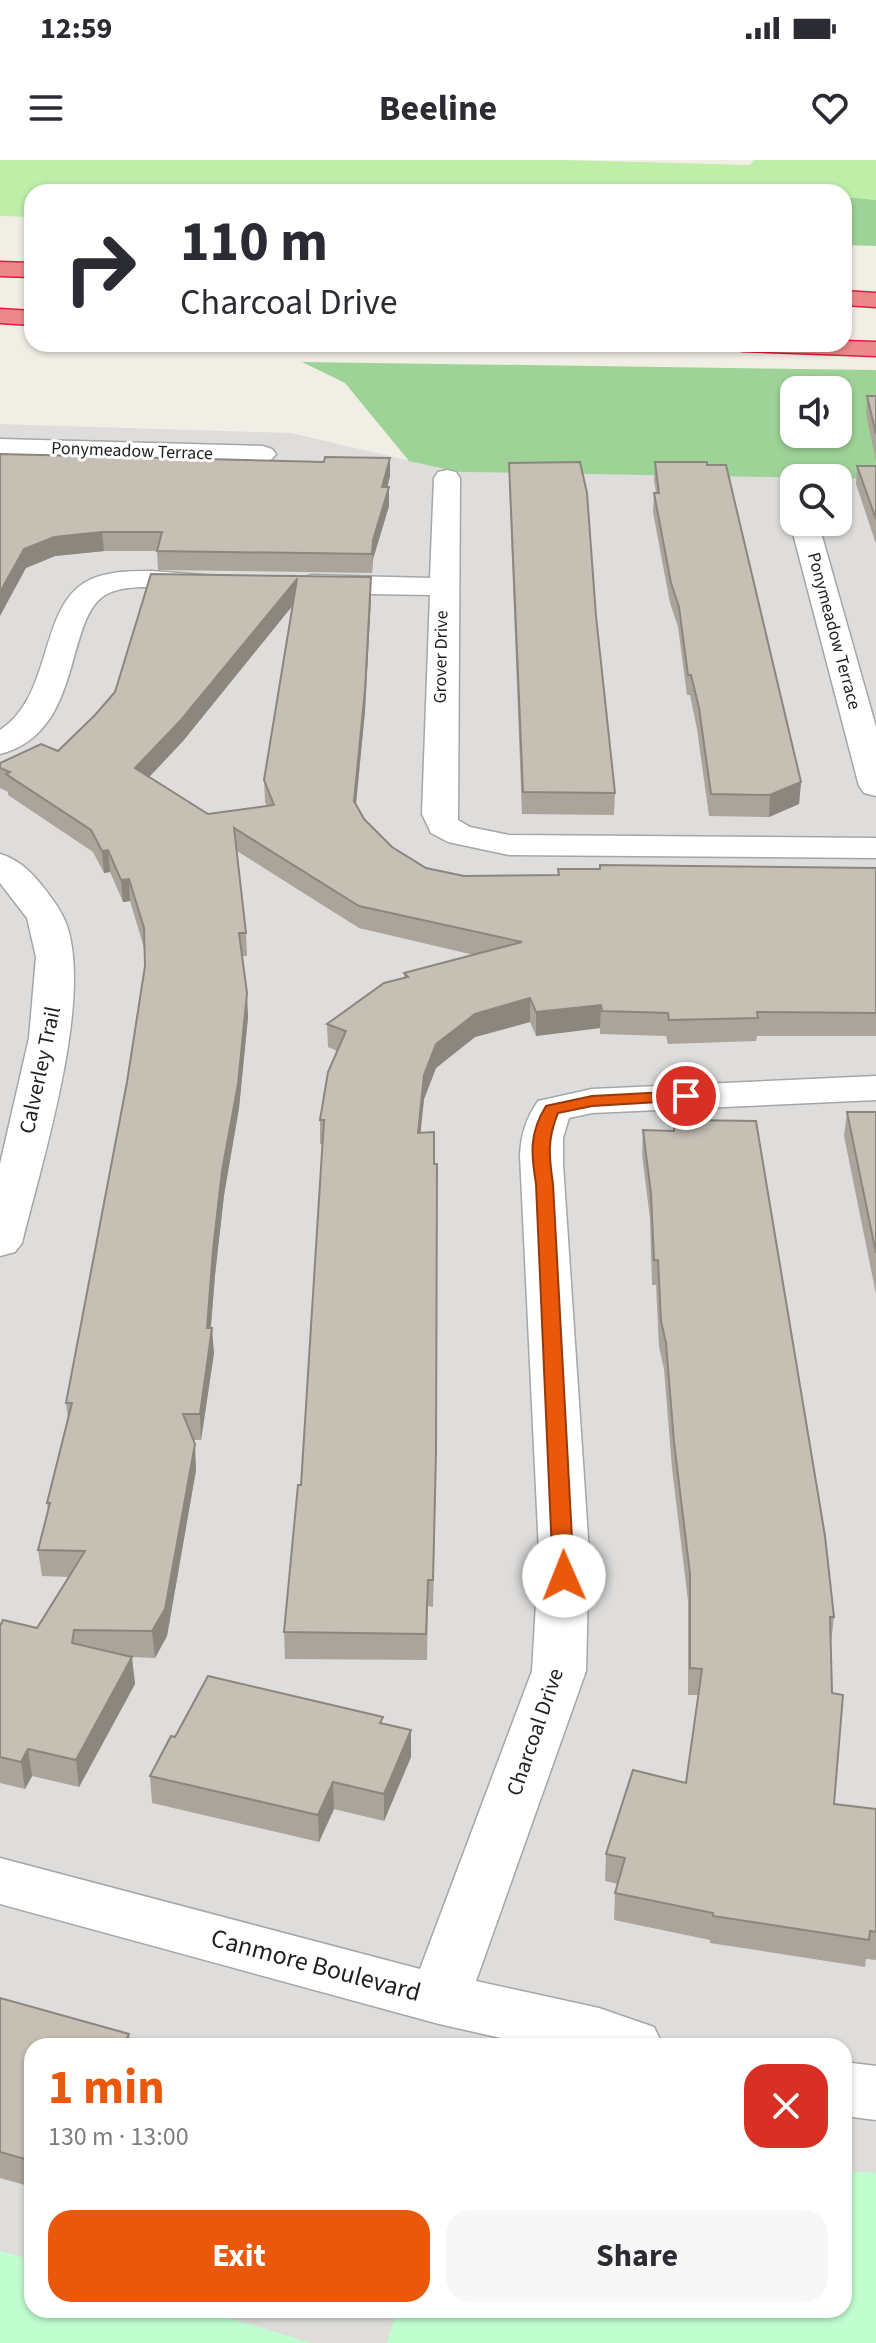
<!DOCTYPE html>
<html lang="en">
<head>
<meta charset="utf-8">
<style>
	body { margin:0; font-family:"Source Sans 3",sans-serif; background:#f7f7f7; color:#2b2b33; height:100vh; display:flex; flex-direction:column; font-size:30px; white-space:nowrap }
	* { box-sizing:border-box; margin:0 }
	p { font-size:26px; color:#7c7c81 }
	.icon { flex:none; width:44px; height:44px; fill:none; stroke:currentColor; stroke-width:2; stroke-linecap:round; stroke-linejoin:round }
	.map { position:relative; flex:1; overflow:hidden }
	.panel { position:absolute; left:24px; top:1878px; width:828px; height:280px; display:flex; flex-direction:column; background:#fff; border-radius:24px; box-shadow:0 2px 6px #0004 }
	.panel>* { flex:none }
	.top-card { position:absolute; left:24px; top:24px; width:828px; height:168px; border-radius:24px; box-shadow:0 2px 6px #0004; background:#fff; color:#2b2b33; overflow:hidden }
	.controls { position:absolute; left:780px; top:216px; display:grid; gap:16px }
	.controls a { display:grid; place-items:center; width:72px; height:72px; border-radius:16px; background:#fff; box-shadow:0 2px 6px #0004; font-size:40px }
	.pin { position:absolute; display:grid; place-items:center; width:68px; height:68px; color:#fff; margin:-34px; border:4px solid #fff; border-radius:50%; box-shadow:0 2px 8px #0007 }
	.me { position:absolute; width:88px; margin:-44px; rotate:359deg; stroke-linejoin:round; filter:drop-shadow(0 0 6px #0008) }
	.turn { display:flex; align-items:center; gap:28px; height:168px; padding:0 24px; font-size:36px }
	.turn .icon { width:104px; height:104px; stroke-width:2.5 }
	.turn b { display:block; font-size:56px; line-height:68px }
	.round { display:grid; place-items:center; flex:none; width:84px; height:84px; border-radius:24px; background:#f7f7f7 }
	.head { display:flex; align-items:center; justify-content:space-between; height:136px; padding:0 24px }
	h1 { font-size:48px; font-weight:700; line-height:60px; color:#ea580c }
	.primary-button { display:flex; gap:16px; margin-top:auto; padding:16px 24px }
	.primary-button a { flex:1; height:92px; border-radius:24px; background:#ea580c; color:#fff; font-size:32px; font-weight:700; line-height:92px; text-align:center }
	.primary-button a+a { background:#f7f7f7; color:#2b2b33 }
	.status { display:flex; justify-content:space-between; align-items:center; height:56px; padding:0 40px; background:#fff; direction:ltr }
	.status svg { height:22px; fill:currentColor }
	header { display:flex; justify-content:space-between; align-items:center; height:104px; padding:0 24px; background:#fff; font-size:36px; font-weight:700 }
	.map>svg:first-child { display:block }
</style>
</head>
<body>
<div class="status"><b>12:59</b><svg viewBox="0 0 49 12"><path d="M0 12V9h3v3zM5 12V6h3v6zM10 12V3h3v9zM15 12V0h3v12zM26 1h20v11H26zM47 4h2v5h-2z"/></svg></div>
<header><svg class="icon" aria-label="menu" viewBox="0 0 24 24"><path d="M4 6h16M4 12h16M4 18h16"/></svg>Beeline<svg class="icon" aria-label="heart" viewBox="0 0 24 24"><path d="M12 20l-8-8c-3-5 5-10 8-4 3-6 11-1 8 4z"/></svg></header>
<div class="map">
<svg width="876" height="2183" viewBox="0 0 876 2183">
	<rect width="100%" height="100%" fill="#f1efe5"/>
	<path fill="#dedddc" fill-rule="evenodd" d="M0 264 291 273 459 312 829 318H794V362H838V318L876 319V2183H0ZM32 1886H844V2150H32Z"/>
	<path fill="#beeea8" d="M0 0H562L750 5 754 0H876V40L844 37V32L502 31 411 25 286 24 278 32H32V57L0 56Z"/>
	<g fill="#9ed397" fill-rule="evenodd">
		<path d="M286 24C410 25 534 29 659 32H278Z"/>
		<path d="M844 37 876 40V86L844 85Z"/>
		<path d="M302 202 876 210V319L459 312 409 301 345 223ZM794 230H838V274H794Z"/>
	</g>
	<g fill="#c0fdcf">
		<path d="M844 2011 876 2013V2183H387L397 2150H844Z"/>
		<path d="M0 2091 32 2100V2150H201L312 2183H0Z"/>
	</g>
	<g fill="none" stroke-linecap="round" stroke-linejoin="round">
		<defs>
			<g id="street">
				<path d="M0 279 263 286 272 289 276 294 272 299 263 302 0 295Z"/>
				<path d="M447 310 456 312 460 318 458 660 470 667 509 675 876 678V698L509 695 448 682 431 673 422 654 430 435 312 433 302 430 298 424 302 418 312 415 430 418 434 318 438 312Z"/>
				<path d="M794 357V362H818L876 567V636L864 633 859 626 790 362Z"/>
				<path d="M151 411 217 416 221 422 217 428 207 431C181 429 132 422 109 433 62 454 87 572 0 594V570C52 537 39 451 84 423 103 411 130 411 151 411Z"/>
				<path d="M0 694C17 699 28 709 39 722 49 734 60 748 66 763 94 838 41 1005 22 1083L15 1092 0 1096V1004L29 878 36 797 27 758 0 723Z"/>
				<path d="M876 916V940L592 953 569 958 563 978V1004L589 1392 586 1511 476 1821 599 1848 654 1867 663 1886H536L439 1864 0 1744V1698L420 1809 532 1511 539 1392 520 995C521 975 526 958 538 941L592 929Z"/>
				<path d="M844 1902 876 1906V1960L844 1956Z"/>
			</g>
			<g id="highway">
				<path d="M0 102 32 103V117L0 116Z"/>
				<path d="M844 131 876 133V147L844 145Z"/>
				<path d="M0 149 32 151V165L0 163Z"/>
				<path d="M844 181 876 182V196L742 191 734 189 730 184H844Z"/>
			</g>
		</defs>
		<use href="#street" stroke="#a6a6a6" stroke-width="3"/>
		<use href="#highway" stroke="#e71a3d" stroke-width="3"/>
		<use href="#street" fill="#fff" fill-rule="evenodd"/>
		<use href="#highway" fill="#ed888a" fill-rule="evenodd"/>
	</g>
	<g fill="#aaa49b" fill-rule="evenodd">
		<path d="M867 236H876V301L866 254Z"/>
		<path d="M0 294 390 316 387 327H389V346L373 399 372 413 158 410 157 391H104L55 396 26 408Z"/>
		<path d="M655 302 801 622 799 644 769 657 709 656 697 569 690 535H687L678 467 670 443 653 352 654 333H656L654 320Z"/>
		<path d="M509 303 596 456 615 633 614 655 522 654 509 322Z"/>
		<path d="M857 306H876V384L856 324Z"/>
		<path d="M151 414 371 417V437L365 551 356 645 364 659 392 687 426 708 464 716 558 715V709L876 708V876H757L756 881 668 884 666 876 600 874V868L536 876 530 862 475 877 436 908 424 939 420 973 436 1318 433 1447 428 1446 427 1500 285 1499 284 1472 301 1325 323 984H320V960L337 891 328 887 327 864 404 818V813L474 795 359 768 237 691 246 773 247 796H242L248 857 239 948 224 1035 215 1115 211 1168 214 1193 201 1280H193L196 1310 167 1476 155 1498 131 1497 135 1524 79 1627 32 1616 25 1629 0 1623V1466L37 1468 69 1417 42 1416 38 1390 48 1352 47 1343 68 1259 66 1243 127 922 145 806 144 788 130 741 123 742 110 712 104 713 93 692 8 635V632L0 628V603L58 591 95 555 115 532ZM293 445 264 620 265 642 267 646 208 654 149 617 183 581Z"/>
		<path d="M847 952H876V1134L844 976Z"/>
		<path d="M674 962 834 1457 831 1483 834 1644 876 1649V1800L866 1799 865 1807 710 1783V1780L614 1760 615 1733 618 1724 605 1721 606 1694 686 1623 699 1535H688V1441L672 1308 664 1209 659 1187 656 1125H652L650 1059 642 994 643 970 673 971Z"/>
		<path d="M383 1564 411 1597 384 1661 334 1649 319 1682 152 1643 150 1616 175 1577Z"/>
		<path d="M0 1838 32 1886V2027L0 2018Z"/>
	</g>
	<g fill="#8b867e">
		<path d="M390 298V316L383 346 382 327Z"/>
		<path d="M389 327V346L373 399 372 413 373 380Z"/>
		<path d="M102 372 104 391 55 396 26 408 0 456V432L24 389 54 377Z"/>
		<path d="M371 417V437L365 551 354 663V641Z"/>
		<path d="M297 419 298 439 183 581 137 630 135 608Z"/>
		<path d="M801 622 799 644 769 657 770 635Z"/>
		<path d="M108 690 110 712 104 713 102 691Z"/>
		<path d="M129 719 130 741 123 742 121 720Z"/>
		<path d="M247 833 248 857 239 948 224 1035 215 1115 209 1188 212 1168 214 1193 201 1280 200 1254 213 1090 222 1011Z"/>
		<path d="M530 838V862L475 877 436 908 424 939 418 997V973L424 915 436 884 475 854Z"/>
		<path d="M601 845 600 868 536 876V852Z"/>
		<path d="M195 1284 196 1310 167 1476 155 1498 152 1471Z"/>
		<path d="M132 1497 135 1524 79 1627 76 1600Z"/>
		<path d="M411 1570V1597L384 1661V1634Z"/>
		<path d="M28 1589 32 1616 25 1629 21 1602Z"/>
		<path d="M333 1622 334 1649 319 1682 318 1655Z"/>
		<path d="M129 1874 130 1886H123Z"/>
	</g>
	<g fill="#c6bfb4" stroke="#8b867e" stroke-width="2" fill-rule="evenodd">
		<path d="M867 236H876V274Z"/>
		<path d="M0 294 324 302 325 297 390 298 382 327H389L373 380 372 394 157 391 162 372H102L54 377 24 389 0 432Z"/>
		<path d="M580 302 587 333 596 456 615 633 523 632 509 303Z"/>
		<path d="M655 302H707V305H726L801 622 770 635 711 634 699 548 691 515H688L679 447 671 423 654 333H659Z"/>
		<path d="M857 306H876V359Z"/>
		<path d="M151 414 371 417 365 530 354 641 364 659 392 687 426 708 464 716 559 715 558 709H600V705L876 708V853L757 852 758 858 669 860 668 853 602 851 601 845 536 852 530 838 475 854 436 884 424 915 418 973 434 972V1004H437L436 1292 433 1420H428L426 1474 284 1472 298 1325H301L324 960H320L328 912 346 871 327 864 384 823 408 817 404 813 522 782 359 746 234 668 246 773H239L247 833 238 924 222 1011 213 1090 207 1168H212L200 1254H183L195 1284 165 1449 152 1471 74 1470 72 1483 132 1497 76 1600 28 1589 21 1602 0 1597V1466L3 1460 37 1468 85 1391 38 1390 50 1343H47L72 1243H66L127 922 145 806 144 768 129 719 121 720 108 690 102 691 91 670 6 614 10 612 0 608V603L41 584 58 591 95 555 115 532ZM297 419 264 620 274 645 208 654 135 608 181 560Z"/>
		<path d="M847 952H876V1093Z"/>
		<path d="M685 960 756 961 825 1376 834 1457H830L832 1533 843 1535 834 1644 876 1649V1772L870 1771 869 1780 713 1756V1753L615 1733 625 1698 606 1694 633 1610 686 1623 702 1509 690 1508V1414L674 1282 666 1183 661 1161 658 1100H654L651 1034 643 970 674 971V962Z"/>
		<path d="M208 1516 383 1557 380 1563 411 1570 384 1634 333 1622 318 1655 150 1616 171 1576 175 1577Z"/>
		<path d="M0 1838 129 1874 123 1886H32V2001L0 1992Z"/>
	</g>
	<path fill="#ea580c" stroke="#983908" stroke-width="2" d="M686 931 692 933 695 936 692 940 592 946 558 953C547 979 549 997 553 1024L574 1416 571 1421H556L553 1416 536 1024C531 994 529 973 546 946L592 936Z"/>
	<g text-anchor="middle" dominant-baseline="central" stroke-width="6" stroke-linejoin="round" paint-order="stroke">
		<g font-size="18" fill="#1f1f1f" stroke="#fff">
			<text transform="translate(132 291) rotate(2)">Ponymeadow Terrace</text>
			<text transform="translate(834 471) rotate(75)">Ponymeadow Terrace</text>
			<text transform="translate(441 497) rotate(-89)">Grover Drive</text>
		</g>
		<g font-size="22" fill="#1f1f1f" stroke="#fff">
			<text transform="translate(40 910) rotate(-78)">Calverley Trail</text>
			<text transform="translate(535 1572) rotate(-71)">Charcoal Drive</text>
		</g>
		<g font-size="26" fill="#1f1f1f" stroke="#fff">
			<text transform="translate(316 1805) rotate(15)">Canmore Boulevard</text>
		</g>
	</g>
</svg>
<div class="controls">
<a><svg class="icon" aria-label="sound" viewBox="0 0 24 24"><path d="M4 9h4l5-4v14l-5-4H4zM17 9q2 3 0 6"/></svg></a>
<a><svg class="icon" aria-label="search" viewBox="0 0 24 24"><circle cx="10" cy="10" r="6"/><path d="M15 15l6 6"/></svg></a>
</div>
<div class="pin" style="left:686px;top:936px;background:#d93025"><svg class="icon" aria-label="arrive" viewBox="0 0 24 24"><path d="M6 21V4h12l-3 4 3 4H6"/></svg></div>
<svg class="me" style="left:564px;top:1416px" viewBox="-20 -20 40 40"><circle r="19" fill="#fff"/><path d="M0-13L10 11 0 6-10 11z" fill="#ea580c"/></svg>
<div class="top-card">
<div class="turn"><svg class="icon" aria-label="right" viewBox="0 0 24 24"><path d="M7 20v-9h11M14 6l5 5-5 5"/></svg><div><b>110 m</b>Charcoal Drive</div></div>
</div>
<section class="panel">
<div class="head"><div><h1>1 min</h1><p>130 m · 13:00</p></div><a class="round" style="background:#d93025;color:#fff"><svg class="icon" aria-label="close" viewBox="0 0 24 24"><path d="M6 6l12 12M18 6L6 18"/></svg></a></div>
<div class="primary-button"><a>Exit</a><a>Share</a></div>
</section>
</div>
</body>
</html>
